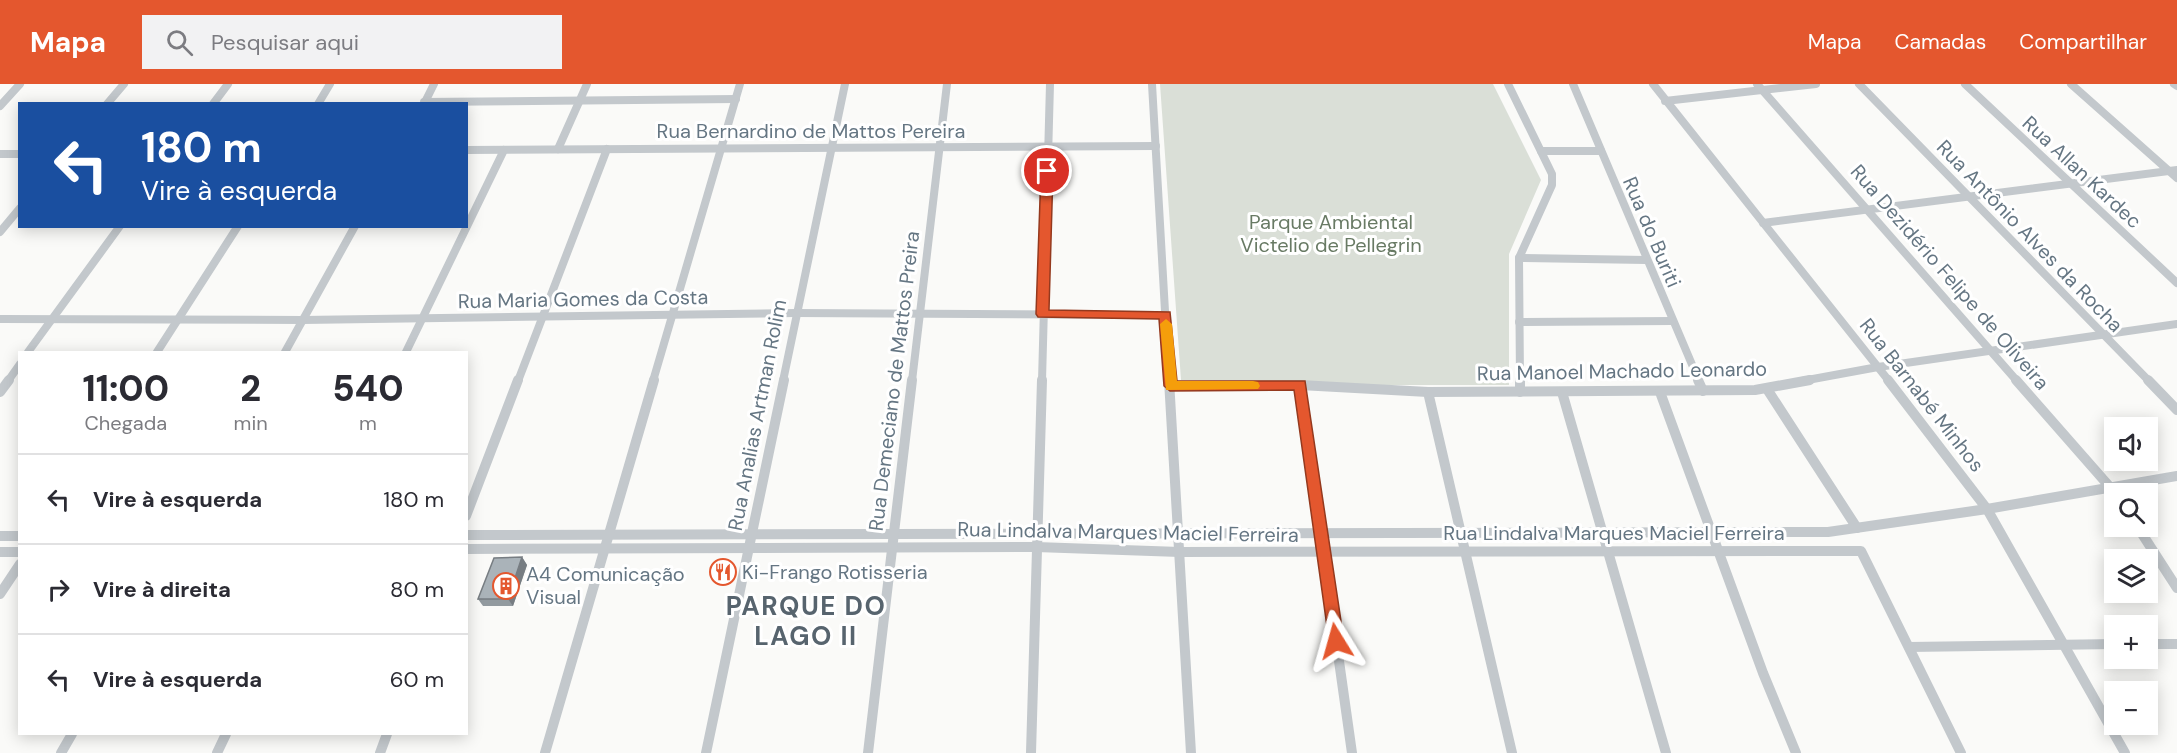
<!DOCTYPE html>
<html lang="pt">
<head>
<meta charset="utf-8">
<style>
	body { margin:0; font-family:"DM Sans",sans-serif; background:#f2f2f3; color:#2b2b33; height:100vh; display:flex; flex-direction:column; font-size:22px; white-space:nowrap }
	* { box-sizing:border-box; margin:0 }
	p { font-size:20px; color:#7c7c81 }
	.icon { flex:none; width:33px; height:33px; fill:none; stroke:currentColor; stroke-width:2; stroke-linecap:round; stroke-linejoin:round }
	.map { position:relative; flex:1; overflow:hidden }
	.side { position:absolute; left:18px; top:267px; width:450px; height:384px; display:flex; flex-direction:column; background:#fff; border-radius:0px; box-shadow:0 3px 15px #0003 }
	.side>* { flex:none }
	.guide { position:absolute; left:18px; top:18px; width:450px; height:126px; border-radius:0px; box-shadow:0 3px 15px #0003; background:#1a4fa0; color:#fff; overflow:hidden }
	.fabs { position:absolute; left:2104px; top:333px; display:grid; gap:12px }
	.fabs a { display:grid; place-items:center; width:54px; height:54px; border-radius:0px; background:#fff; box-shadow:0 3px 15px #0003; font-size:30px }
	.pin { position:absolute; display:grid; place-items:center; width:51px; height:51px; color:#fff; margin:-26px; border:3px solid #fff; border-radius:50%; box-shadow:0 2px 6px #0007 }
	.me { position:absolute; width:66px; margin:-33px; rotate:352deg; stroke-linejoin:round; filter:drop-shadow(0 0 4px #0008) }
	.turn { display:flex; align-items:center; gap:21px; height:126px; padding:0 24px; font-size:27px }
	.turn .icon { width:78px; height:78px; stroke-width:2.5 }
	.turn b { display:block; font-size:42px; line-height:51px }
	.eta { display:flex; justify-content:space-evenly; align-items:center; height:102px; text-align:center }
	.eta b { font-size:36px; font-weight:800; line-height:42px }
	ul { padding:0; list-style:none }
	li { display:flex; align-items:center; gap:18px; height:90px; padding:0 24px; border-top:2px solid #e1e1e2 }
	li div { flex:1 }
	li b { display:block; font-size:22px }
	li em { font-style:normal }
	header { display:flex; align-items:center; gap:36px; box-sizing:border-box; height:84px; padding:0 30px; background:#e4572e; color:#fff }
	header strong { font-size:28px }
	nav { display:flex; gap:33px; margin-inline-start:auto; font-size:21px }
	.search { width:420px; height:54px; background:#f2f2f3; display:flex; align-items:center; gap:15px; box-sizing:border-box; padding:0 21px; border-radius:0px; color:#7c7c81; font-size:22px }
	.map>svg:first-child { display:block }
</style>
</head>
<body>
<header>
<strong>Mapa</strong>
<div class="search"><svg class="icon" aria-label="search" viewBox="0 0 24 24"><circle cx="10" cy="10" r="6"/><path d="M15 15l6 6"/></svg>Pesquisar aqui</div>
<nav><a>Mapa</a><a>Camadas</a><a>Compartilhar</a></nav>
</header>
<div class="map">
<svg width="2177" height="669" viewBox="0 0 2177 669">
	<rect width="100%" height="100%" fill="#fafaf8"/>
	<path fill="#dadfd7" d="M1160 0H1493L1541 96 1509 170V301H1291L1285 297 1181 296Z"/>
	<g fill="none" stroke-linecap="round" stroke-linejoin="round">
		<g stroke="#c3c8cc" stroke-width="8">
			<path d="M1152 0 1169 297"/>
			<path d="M1508 0 1552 90V101L1519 174 1520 297"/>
			<path d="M1573 0 1699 297"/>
			<path d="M1653 0 1889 297"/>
			<path d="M1757 0 2017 297"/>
			<path d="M1859 0 2149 297"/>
			<path d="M1965 0 2177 199"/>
			<path d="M2071 0 2177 94"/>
			<path d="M2174 0 2177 2"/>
			<path d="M1665 17 1816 0"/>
			<path d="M424 18 736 15"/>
			<path d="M107 20 124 0"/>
			<path d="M213 20 228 0"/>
			<path d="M318 20 330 0"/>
			<path d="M424 20 434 0"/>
			<path d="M0 22 20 0"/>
			<path d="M558 65 587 0"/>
			<path d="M466 66 1156 62"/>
			<path d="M1541 67H1601"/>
			<path d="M0 70H20"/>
			<path d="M1763 139 2177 86"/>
			<path d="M0 148 20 124"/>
			<path d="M1519 174 1646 176"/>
			<path d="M0 235 303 236 796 229 1165 231"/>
			<path d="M1519 238 1672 237"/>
			<path d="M28 268 120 142"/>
			<path d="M157 268 238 142"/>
			<path d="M285 268 355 142"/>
			<path d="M406 268 504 66"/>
			<path d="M8 297 20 280"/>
			<path d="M518 297 607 65"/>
			<path d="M653 297 740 0"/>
			<path d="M783 297 845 0"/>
			<path d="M912 297 947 0"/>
			<path d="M1042 297 1050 0"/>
			<path d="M1802 297 1878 283 2177 240"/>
		</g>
		<g stroke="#c3c8cc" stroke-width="10">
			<path d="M1169 296 1191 669"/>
			<path d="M1520 296V308"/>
			<path d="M1698 296 1703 307"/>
			<path d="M1888 296 1987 425 2125 669"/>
			<path d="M2016 296 2116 410"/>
			<path d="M2148 296 2177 326"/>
			<path d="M1300 301 1352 669"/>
			<path d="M1170 302 1300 301 1428 308 1755 306 1810 296"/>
			<path d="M1767 305 1857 444"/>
			<path d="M0 308 9 296"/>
			<path d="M1428 308 1512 669"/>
			<path d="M1562 308 1666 669"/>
			<path d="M1660 308 1763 589 1796 669"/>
			<path d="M466 432 518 296"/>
			<path d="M2137 442 2177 504"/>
			<path d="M466 451 1828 448 1987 425 2177 392"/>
			<path d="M0 452H20"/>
			<path d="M466 465 1036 463 1180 468 1861 467 1961 669"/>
			<path d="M0 468H20"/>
			<path d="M0 510 20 480"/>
			<path d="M2148 560H2177"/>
			<path d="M1909 563 2115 560"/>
			<path d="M61 669 72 650"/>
			<path d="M217 669 226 650"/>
			<path d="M380 669 387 650"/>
			<path d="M545 669 654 296"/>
			<path d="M706 669 784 296"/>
			<path d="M868 669 912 296"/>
			<path d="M1031 669 1042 296"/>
		</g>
	</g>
	<path fill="#929a9f" d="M522 473 527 481 513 522H483L478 515Z"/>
	<path fill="#777d82" d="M522 473 527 481 513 522 508 515Z"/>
	<path fill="#aab3b9" stroke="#777d82" stroke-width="1.5" d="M522 473 508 515H478L494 474Z"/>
	<path fill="#e4572e" stroke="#94391e" stroke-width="1.5" d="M1047 83 1053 87 1049 226 1170 228 1177 297H1305L1344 557 1342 562 1336 564 1331 562 1329 557 1294 306 1170 307 1164 302 1159 235 1038 233 1036 230 1041 87Z"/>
	<path fill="#f59e0b" d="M1166 235 1172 240 1177 297H1253L1258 298 1260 302 1258 305 1166 306 1160 240Z"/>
	<defs>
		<symbol id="restaurant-ring" viewBox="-11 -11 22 22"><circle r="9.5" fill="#fff" stroke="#e4572e" stroke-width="1.5"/><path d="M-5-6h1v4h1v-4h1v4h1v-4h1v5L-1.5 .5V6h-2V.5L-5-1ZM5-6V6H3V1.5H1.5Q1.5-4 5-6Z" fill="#e4572e"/></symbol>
		<symbol id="building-ring" viewBox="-11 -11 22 22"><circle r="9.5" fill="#fff" stroke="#e4572e" stroke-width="1.5"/><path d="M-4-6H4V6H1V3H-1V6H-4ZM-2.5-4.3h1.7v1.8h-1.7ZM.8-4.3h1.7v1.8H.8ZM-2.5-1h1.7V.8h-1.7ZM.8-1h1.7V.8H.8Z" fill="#e4572e"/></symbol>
	</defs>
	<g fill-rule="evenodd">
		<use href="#restaurant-ring" x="708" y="473" width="30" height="30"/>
		<use href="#building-ring" x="491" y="487" width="30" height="30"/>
	</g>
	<g text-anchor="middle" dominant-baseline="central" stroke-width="6" stroke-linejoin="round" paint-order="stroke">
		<g font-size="20" fill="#657683" stroke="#fff">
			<text x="811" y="47">Rua Bernardino de Mattos Pereira</text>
			<text transform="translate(2082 88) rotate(43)">Rua Allan Kardec</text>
			<text transform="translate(1652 148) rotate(67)">Rua do Buriti</text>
			<text transform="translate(2030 152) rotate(46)">Rua Antônio Alves da Rocha</text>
			<text transform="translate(1950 193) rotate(49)">Rua Dezidério Felipe de Oliveira</text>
			<text transform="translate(583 215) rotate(-1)">Rua Maria Gomes da Costa</text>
			<text transform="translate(1622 287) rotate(-1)">Rua Manoel Machado Leonardo</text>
			<text transform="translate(894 297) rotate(-83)">Rua Demeciano de Mattos Preira</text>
			<text transform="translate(1922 311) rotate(52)">Rua Barnabé Minhos</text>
			<text transform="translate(757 331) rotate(-79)">Rua Analias Artman Rolim</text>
			<text transform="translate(1128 448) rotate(1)">Rua Lindalva Marques Maciel Ferreira</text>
			<text x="1614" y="449">Rua Lindalva Marques Maciel Ferreira</text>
		</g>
		<g font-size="20" fill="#687a64" stroke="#fff">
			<text x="1331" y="138">Parque Ambiental<tspan x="1331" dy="23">Victelio de Pellegrin</tspan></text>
		</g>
		<g font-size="20" fill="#657683" stroke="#fff" text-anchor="start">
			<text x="742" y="488">Ki-Frango Rotisseria</text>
			<text x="526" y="490">A4 Comunicação<tspan x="526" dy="23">Visual</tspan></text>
		</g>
		<g font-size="26" font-weight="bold" letter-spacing="1.5" fill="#57646e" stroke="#fff">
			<text x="806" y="522">PARQUE DO<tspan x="806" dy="30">LAGO II</tspan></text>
		</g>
	</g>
</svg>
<div class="fabs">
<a><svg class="icon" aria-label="sound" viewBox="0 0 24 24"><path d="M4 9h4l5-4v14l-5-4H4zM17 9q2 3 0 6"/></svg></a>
<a><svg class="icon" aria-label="search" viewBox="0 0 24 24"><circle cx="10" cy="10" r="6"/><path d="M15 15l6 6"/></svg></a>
<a><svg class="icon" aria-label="layers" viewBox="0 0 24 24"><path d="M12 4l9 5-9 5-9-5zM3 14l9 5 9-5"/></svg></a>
<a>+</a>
<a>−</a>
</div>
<div class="pin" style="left:1047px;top:87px;background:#d93025"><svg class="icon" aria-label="arrive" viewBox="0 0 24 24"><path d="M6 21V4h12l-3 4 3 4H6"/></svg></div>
<svg class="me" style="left:1336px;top:557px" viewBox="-20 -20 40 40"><path d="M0-17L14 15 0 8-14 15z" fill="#e4572e" stroke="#fff" stroke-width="4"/></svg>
<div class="guide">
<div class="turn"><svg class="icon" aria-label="left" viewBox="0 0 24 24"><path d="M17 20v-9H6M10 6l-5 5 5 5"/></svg><div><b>180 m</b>Vire à esquerda</div></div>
</div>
<section class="side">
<div class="eta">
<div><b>11:00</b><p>Chegada</p></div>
<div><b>2</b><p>min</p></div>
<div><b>540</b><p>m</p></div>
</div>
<ul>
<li><svg class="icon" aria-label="left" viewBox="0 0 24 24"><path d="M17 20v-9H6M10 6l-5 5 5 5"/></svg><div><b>Vire à esquerda</b></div><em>180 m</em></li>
<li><svg class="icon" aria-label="right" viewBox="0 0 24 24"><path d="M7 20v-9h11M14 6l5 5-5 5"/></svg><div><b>Vire à direita</b></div><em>80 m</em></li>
<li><svg class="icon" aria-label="left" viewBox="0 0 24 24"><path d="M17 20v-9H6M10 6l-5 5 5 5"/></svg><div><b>Vire à esquerda</b></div><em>60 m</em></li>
</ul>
</section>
</div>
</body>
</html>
